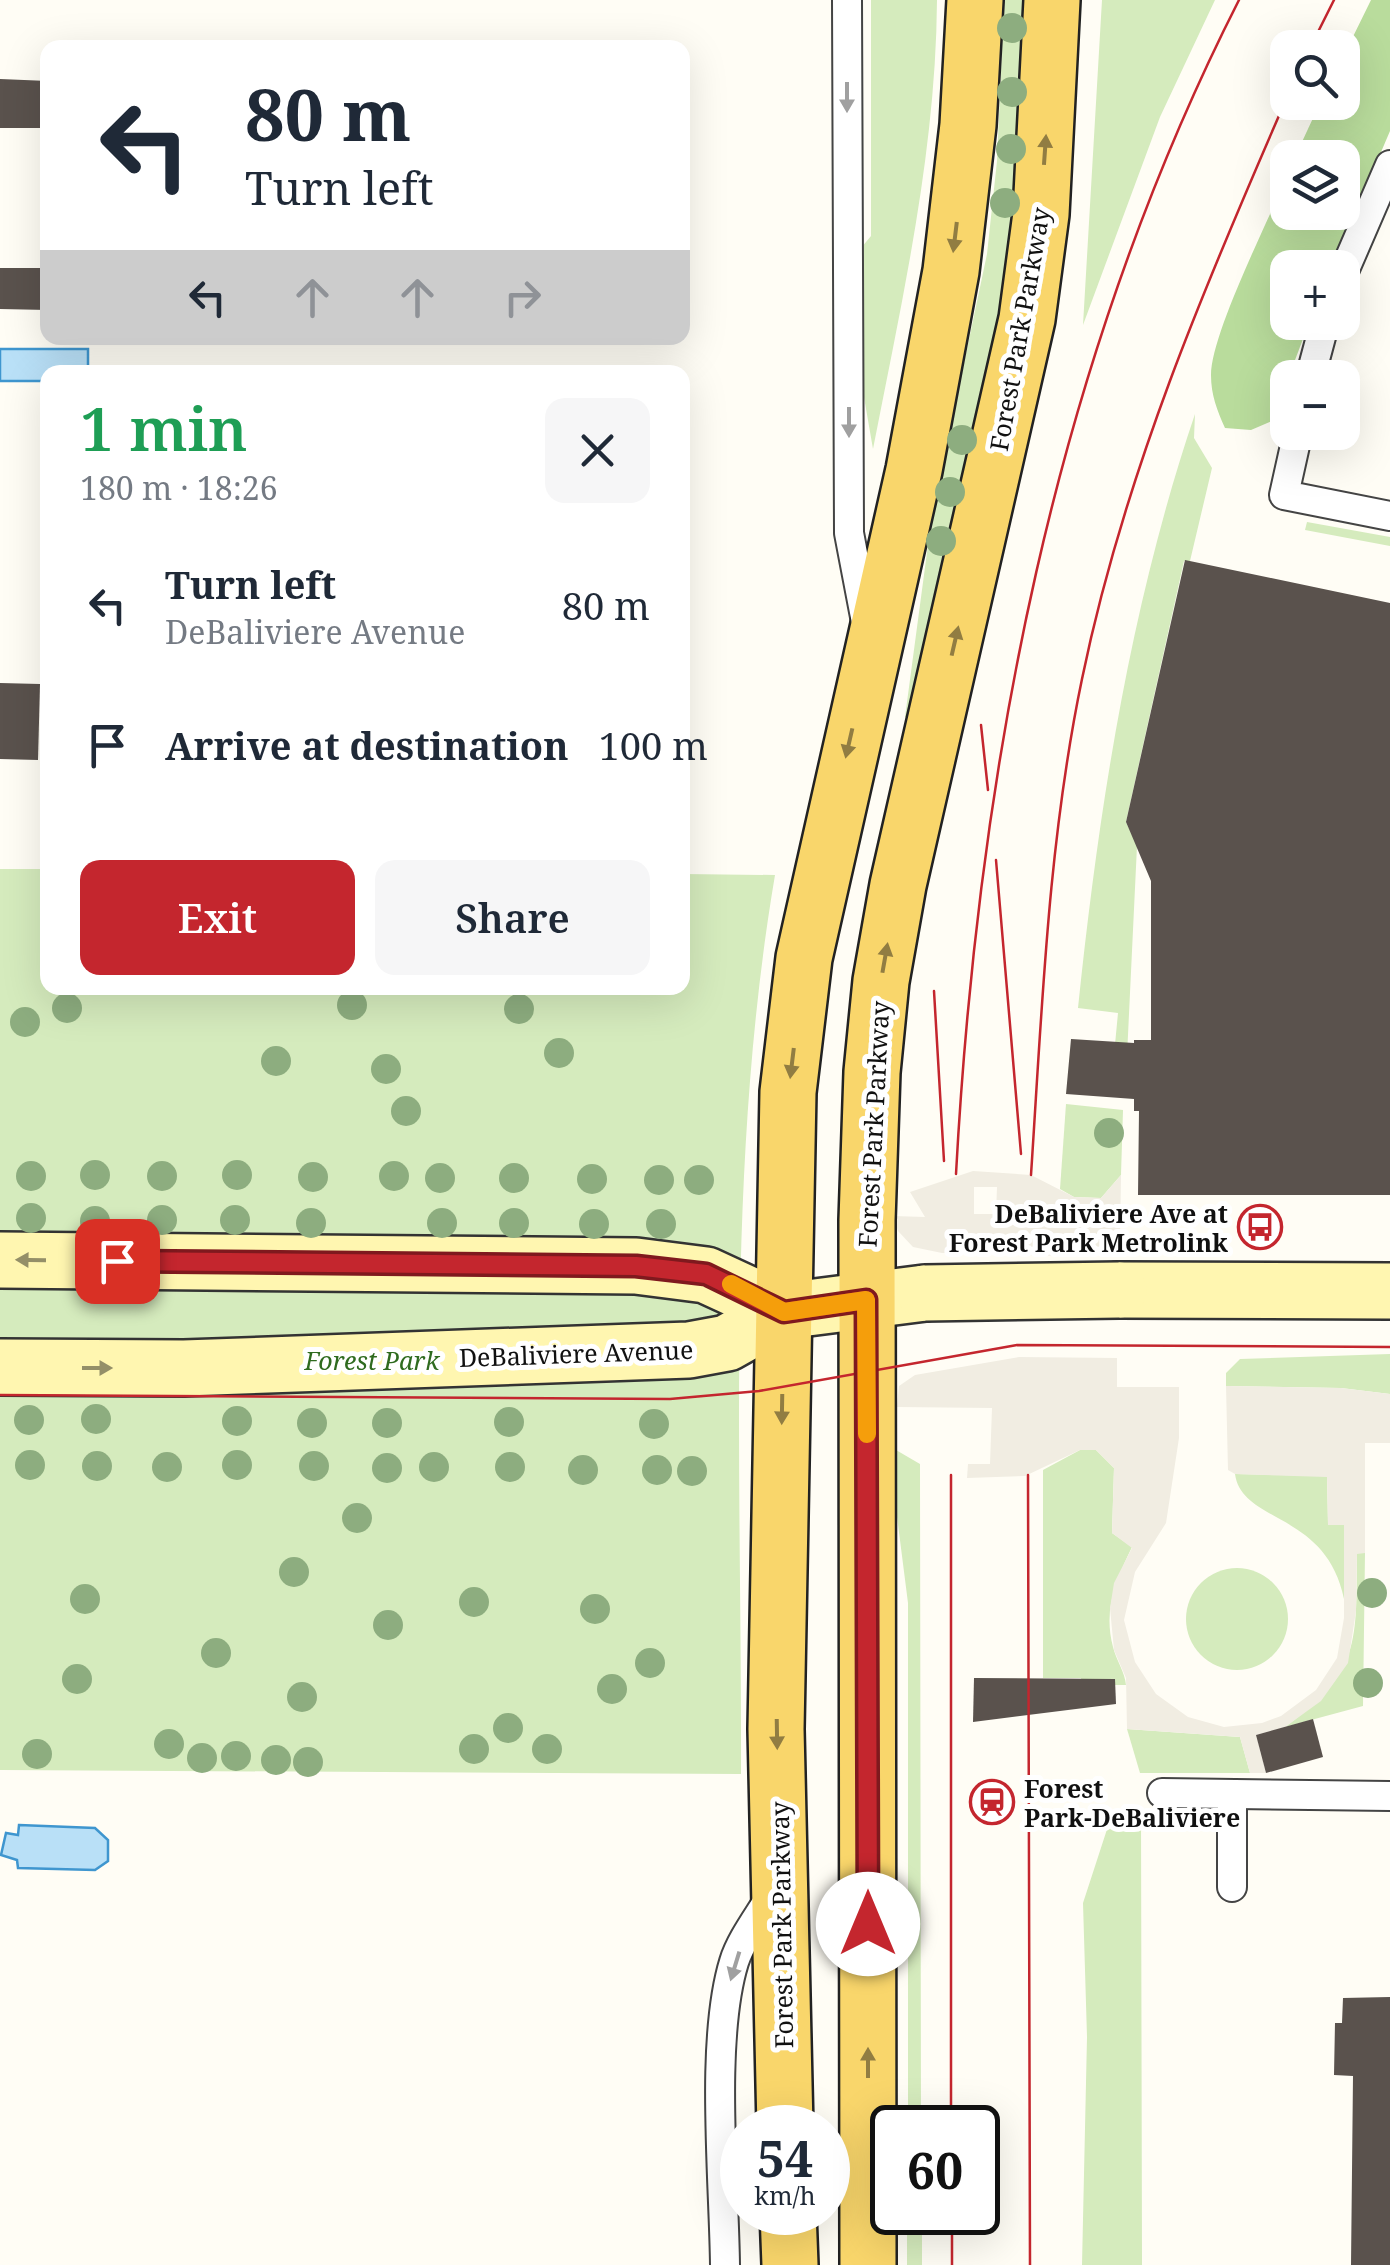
<!DOCTYPE html>
<html lang="en">
<head>
<meta charset="utf-8">
<style>
	body { margin:0; font-family:"Noto Serif",serif; background:#f6f6f7; color:#1f2937; height:100vh; display:flex; flex-direction:column; font-size:38px; white-space:nowrap }
	* { box-sizing:border-box; margin:0 }
	p { font-size:32px; color:#747a83 }
	.icon { flex:none; width:55px; height:55px; fill:none; stroke:currentColor; stroke-width:2; stroke-linecap:round; stroke-linejoin:round }
	.map { position:relative; flex:1; overflow:hidden }
	.side { position:absolute; left:40px; top:365px; width:650px; height:630px; display:flex; flex-direction:column; background:#fff; border-radius:20px; box-shadow:0 10px 40px #0002 }
	.side>* { flex:none }
	.top-card { position:absolute; left:40px; top:40px; width:650px; height:305px; border-radius:20px; box-shadow:0 10px 40px #0002; background:#fff; color:#1f2937; overflow:hidden }
	.controls { position:absolute; left:1270px; top:30px; display:grid; gap:20px }
	.controls a { display:grid; place-items:center; width:90px; height:90px; border-radius:20px; background:#fff; box-shadow:0 10px 40px #0002; font-size:50px }
	.speed { position:absolute; left:720px; top:2105px; display:flex; gap:20px; font-size:50px; font-weight:700; text-align:center }
	.speed>* { display:grid; place-content:center; width:130px; height:130px; border-radius:50%; background:#fff; box-shadow:0 10px 40px #0002; line-height:1 }
	.speed small { font-size:25px; font-weight:400 }
	.speed .limit { border:5px solid #111; border-radius:15px; background:#fff; color:#111 }
	.pin { position:absolute; display:grid; place-items:center; width:85px; height:85px; color:#fff; margin:-42px; border-radius:20px; box-shadow:0 5px 15px #0006 }
	.me { position:absolute; width:110px; margin:-55px; rotate:0deg; stroke-linejoin:round; filter:drop-shadow(0 0 8px #0008) }
	.turn { display:flex; align-items:center; gap:35px; height:210px; padding:0 40px; font-size:45px }
	.turn .icon { width:130px; height:130px; stroke-width:2.5 }
	.turn b { display:block; font-size:70px; line-height:85px }
	.lanes { display:flex; align-items:center; height:95px; padding:0 40px; background:#0003; justify-content:center; gap:50px; direction:ltr }
	.lanes .off { opacity:.35 }
	.round { display:grid; place-items:center; flex:none; width:105px; height:105px; border-radius:20px; background:#f6f6f7 }
	.overview { display:flex; align-items:center; justify-content:space-between; height:170px; padding:0 40px }
	h1 { font-size:60px; font-weight:600; line-height:75px; color:#1e9e55 }
	.primary-button { display:flex; gap:20px; margin-top:auto; padding:20px 40px }
	.primary-button a { flex:1; height:115px; border-radius:20px; background:#c4262e; color:#fff; font-size:40px; font-weight:600; line-height:115px; text-align:center }
	.primary-button a+a { background:#f6f6f7; color:#1f2937 }
	ul { padding:0; list-style:none }
	li { display:flex; align-items:center; gap:30px; height:140px; padding:0 40px }
	li div { flex:1 }
	li b { display:block; font-size:38px }
	li em { font-style:normal }
	.map>svg:first-child { display:block }
</style>
</head>
<body>
<div class="map">
<svg width="1390" height="2265" viewBox="0 0 1390 2265">
	<rect width="100%" height="100%" fill="#fffdf5"/>
	<g fill="#d5ebbd">
		<path d="M871 0H937C936 152 902 300 873 449L861 380V248L871 236Z"/>
		<path d="M1004 0H1029L1022 166 1009 256 985 393 913 718 905 717 932 515 987 254 997 161Z"/>
		<path d="M1102 0H1215L1160 117 1083 325Z"/>
		<path d="M1195 414 1194 438 1212 468 1190 561H1184L1126 822 1137 846 1126 1077 1112 1076 1118 1013 1078 1008C1099 807 1130 606 1195 414Z"/>
		<path d="M1307 522 1390 537V546L1305 530Z"/>
		<path d="M0 869H47L48 988H682L683 874 775 875C725 1170 742 1475 741 1774L0 1770Z"/>
		<path d="M1066 1104 1123 1110 1121 1175 1101 1198 1074 1197 1060 1189Z"/>
		<path d="M1390 1354V1394L1341 1388 1226 1386V1373L1240 1359Z"/>
		<path d="M896 1450 920 1464 921 2128 908 2127V1603L895 1501Z"/>
		<path d="M1080 1450H1096L1114 1468 1112 1533 1132 1547C1116 1580 1103 1610 1113 1647 1116 1660 1125 1672 1126 1685H1082L1081 1678H1043V1470Z"/>
		<path d="M1235 1474 1327 1476 1328 1524H1344V1599C1326 1511 1242 1524 1235 1474Z"/>
		<path d="M1357 1553H1365L1363 1706 1285 1727C1361 1673 1356 1641 1357 1553Z"/>
		<circle cx="1237" cy="1619" r="51"/>
		<path d="M1127 1729 1240 1737 1250 1773H1140Z"/>
		<path d="M1122 1809 1141 1810 1142 2265H1082L1087 2037 1083 1903 1112 1814Z"/>
		<rect x="907" y="2213" width="15" height="52"/>
	</g>
	<path fill="#b9dc9c" d="M1371 0H1390V131L1332 267 1288 268V322L1309 323 1272 421 1251 430 1225 428C1217 410 1211 395 1211 375 1211 334 1269 219 1287 176L1288 212H1342V158L1295 157 1320 103 1342 102 1343 57Z"/>
	<g fill="#f1ede2" fill-rule="evenodd">
		<path d="M973 1171 1031 1175 1074 1197 1101 1198 1121 1175 1120 1241 1064 1256 942 1253 913 1247 898 1231 893 1216 925 1217 910 1192ZM974 1187H997L996 1214H974Z"/>
		<path d="M1019 1357 1117 1358V1387H1179V1438L1166 1523 1135 1572 1124 1620 1135 1662 1156 1694 1188 1717 1224 1727 1262 1723 1281 1716 1316 1690 1337 1658 1344 1618V1525H1328L1327 1477 1235 1474 1228 1470 1226 1386 1341 1388 1390 1394V1443H1365V1553L1357 1554 1356 1611 1348 1663 1321 1701 1285 1727 1256 1735 1266 1773H1250L1240 1737 1127 1729 1126 1678 1114 1650 1110 1608 1114 1583 1132 1548 1112 1533 1114 1468 1096 1450H1080L1025 1476 967 1478 968 1464H990L992 1408 897 1407 899 1386 915 1375Z"/>
	</g>
	<g fill="#b9e0f7" stroke="#3f96cf" stroke-width="2.5">
		<path d="M0 349H88V372H48L47 381H0Z"/>
		<path d="M19 1825 95 1828 108 1840V1861L95 1870 18 1868 17 1860 1 1855 6 1833 18 1835Z"/>
	</g>
	<g fill="#5a524d">
		<path d="M0 79 48 81V128H0Z"/>
		<path d="M0 268H48V310L0 309Z"/>
		<path d="M1185 560 1390 603V1195H1138L1139 1111H1134V1099L1066 1094 1071 1039 1134 1043V1040H1151V881L1126 822Z"/>
		<path d="M0 683 40 684 38 760 0 759Z"/>
		<path d="M974 1678 1115 1679 1116 1704 973 1722Z"/>
		<path d="M1313 1719 1323 1757 1266 1773 1256 1735Z"/>
		<path d="M1390 1997V2265H1351L1353 2076 1334 2075 1335 2023H1342L1343 1998Z"/>
	</g>
	<g fill="none" stroke-linecap="round" stroke-linejoin="round">
		<defs>
			<g id="lane">
				<path d="M847 0 849 533 866 622"/>
				<path d="M1342 276 1390 165"/>
				<path d="M1310 378 1325 322"/>
				<path d="M1298 432 1284 495 1390 516"/>
				<path d="M1162 1793 1390 1796"/>
				<path d="M1232 1887V1794"/>
				<path d="M725 2265C724 2180 710 2040 734 1962 741 1939 760 1915 772 1894"/>
			</g>
			<g id="secondary">
				<path d="M0 1260 636 1266 706 1275 784 1311"/>
				<path d="M1119 1290 1390 1291"/>
				<path d="M0 1367 184 1368 689 1350 727 1343 784 1311 925 1293"/>
			</g>
			<g id="primary">
				<path d="M785 2128 776 1729 788 1092 804 958 914 470 951 271 968 125 975 0"/>
				<path d="M788 2212 790 2265"/>
				<path d="M868 2265 867 1220 872 1072 881 981 898 885 1027 319 1041 214 1052 0"/>
			</g>
		</defs>
		<use href="#lane" stroke="#444" stroke-width="32"/>
		<use href="#secondary" stroke="#333" stroke-width="60"/>
		<use href="#primary" stroke="#222" stroke-width="60"/>
		<use href="#lane" stroke="#fff" stroke-width="28"/>
		<use href="#secondary" stroke="#fff6b0" stroke-width="55"/>
		<use href="#primary" stroke="#f9d66b" stroke-width="55"/>
		<g stroke="#c4262e" stroke-width="2.5">
			<path d="M1310 48 1334 0"/>
			<path d="M981 725 988 790"/>
			<path d="M996 860 1021 1154"/>
			<path d="M934 991 944 1161"/>
			<path d="M956 1174C978 769 1054 364 1239 0"/>
			<path d="M1031 1175C1042 1010 1048 842 1082 679 1124 475 1205 285 1288 95"/>
			<path d="M0 1395 670 1399 759 1391 1017 1345 1390 1347"/>
			<path d="M951 1475V2128"/>
			<path d="M1028 1475 1030 2265"/>
			<path d="M952 2212V2265"/>
		</g>
		<defs>
			<path id="secondary-bridge" d="M925 1293 1119 1290"/>
		</defs>
		<use href="#secondary-bridge" stroke="#333" stroke-width="60" stroke-linecap="butt"/>
		<use href="#secondary-bridge" stroke="#fff6b0" stroke-width="55"/>
	</g>
	<g fill="#8dad7f">
		<circle cx="1012" cy="28" r="15"/>
		<circle cx="1012" cy="92" r="15"/>
		<circle cx="1011" cy="149" r="15"/>
		<circle cx="1005" cy="203" r="15"/>
		<circle cx="962" cy="440" r="15"/>
		<circle cx="950" cy="492" r="15"/>
		<circle cx="941" cy="541" r="15"/>
		<circle cx="352" cy="1005" r="15"/>
		<circle cx="67" cy="1008" r="15"/>
		<circle cx="519" cy="1009" r="15"/>
		<circle cx="25" cy="1022" r="15"/>
		<circle cx="559" cy="1053" r="15"/>
		<circle cx="276" cy="1061" r="15"/>
		<circle cx="386" cy="1069" r="15"/>
		<circle cx="406" cy="1111" r="15"/>
		<circle cx="1109" cy="1133" r="15"/>
		<circle cx="95" cy="1175" r="15"/>
		<circle cx="237" cy="1175" r="15"/>
		<circle cx="31" cy="1176" r="15"/>
		<circle cx="162" cy="1176" r="15"/>
		<circle cx="394" cy="1176" r="15"/>
		<circle cx="313" cy="1177" r="15"/>
		<circle cx="440" cy="1178" r="15"/>
		<circle cx="514" cy="1178" r="15"/>
		<circle cx="592" cy="1179" r="15"/>
		<circle cx="659" cy="1180" r="15"/>
		<circle cx="699" cy="1180" r="15"/>
		<circle cx="31" cy="1218" r="15"/>
		<circle cx="162" cy="1220" r="15"/>
		<circle cx="235" cy="1220" r="15"/>
		<circle cx="95" cy="1221" r="15"/>
		<circle cx="311" cy="1223" r="15"/>
		<circle cx="442" cy="1223" r="15"/>
		<circle cx="514" cy="1223" r="15"/>
		<circle cx="594" cy="1224" r="15"/>
		<circle cx="661" cy="1224" r="15"/>
		<circle cx="96" cy="1419" r="15"/>
		<circle cx="29" cy="1420" r="15"/>
		<circle cx="237" cy="1421" r="15"/>
		<circle cx="509" cy="1422" r="15"/>
		<circle cx="312" cy="1423" r="15"/>
		<circle cx="387" cy="1423" r="15"/>
		<circle cx="654" cy="1424" r="15"/>
		<circle cx="30" cy="1465" r="15"/>
		<circle cx="237" cy="1465" r="15"/>
		<circle cx="97" cy="1466" r="15"/>
		<circle cx="314" cy="1466" r="15"/>
		<circle cx="167" cy="1467" r="15"/>
		<circle cx="434" cy="1467" r="15"/>
		<circle cx="510" cy="1467" r="15"/>
		<circle cx="387" cy="1468" r="15"/>
		<circle cx="583" cy="1470" r="15"/>
		<circle cx="657" cy="1470" r="15"/>
		<circle cx="692" cy="1471" r="15"/>
		<circle cx="357" cy="1518" r="15"/>
		<circle cx="294" cy="1572" r="15"/>
		<circle cx="1372" cy="1593" r="15"/>
		<circle cx="85" cy="1599" r="15"/>
		<circle cx="474" cy="1602" r="15"/>
		<circle cx="595" cy="1609" r="15"/>
		<circle cx="388" cy="1625" r="15"/>
		<circle cx="216" cy="1653" r="15"/>
		<circle cx="650" cy="1663" r="15"/>
		<circle cx="77" cy="1679" r="15"/>
		<circle cx="1368" cy="1683" r="15"/>
		<circle cx="612" cy="1689" r="15"/>
		<circle cx="302" cy="1697" r="15"/>
		<circle cx="508" cy="1728" r="15"/>
		<circle cx="169" cy="1744" r="15"/>
		<circle cx="474" cy="1749" r="15"/>
		<circle cx="547" cy="1749" r="15"/>
		<circle cx="37" cy="1754" r="15"/>
		<circle cx="236" cy="1756" r="15"/>
		<circle cx="202" cy="1758" r="15"/>
		<circle cx="276" cy="1760" r="15"/>
		<circle cx="308" cy="1762" r="15"/>
	</g>
	<defs><path id="oneway-solid" d="M-6-.8H1V-3.2L6.5 0L1 3.2V.8H-6Z" transform="scale(2.5)"/></defs>
	<g fill="#a0a0a0">
		<use href="#oneway-solid" transform="translate(847 97) rotate(90)"/>
		<use href="#oneway-solid" transform="translate(849 422) rotate(90)"/>
		<use href="#oneway-solid" transform="translate(735 1966) rotate(107)"/>
	</g>
	<g fill="#917d42">
		<use href="#oneway-solid" transform="translate(1045 150) rotate(-86)"/>
		<use href="#oneway-solid" transform="translate(955 237) rotate(97)"/>
		<use href="#oneway-solid" transform="translate(955 641) rotate(-77)"/>
		<use href="#oneway-solid" transform="translate(849 743) rotate(103)"/>
		<use href="#oneway-solid" transform="translate(885 958) rotate(-80)"/>
		<use href="#oneway-solid" transform="translate(792 1063) rotate(97)"/>
		<use href="#oneway-solid" transform="translate(782 1409) rotate(91)"/>
		<use href="#oneway-solid" transform="translate(777 1734) rotate(89)"/>
		<use href="#oneway-solid" transform="translate(868 2063) rotate(-90)"/>
	</g>
	<g fill="#948f68">
		<use href="#oneway-solid" transform="translate(31 1260) rotate(-179)"/>
		<use href="#oneway-solid" transform="translate(97 1368)"/>
	</g>
	<g fill="none" stroke-linecap="round" stroke-linejoin="round">
		<defs>
			<path id="route" d="M117 1261 636 1266 706 1274 784 1312 866 1300 868 1924"/>
		</defs>
		<use href="#route" stroke="#7f191e" stroke-width="25"/>
		<use href="#route" stroke="#c4262e" stroke-width="18"/>
		<path stroke="#f59e0b" stroke-width="18" d="M731 1284 784 1312 866 1300 867 1434"/>
	</g>
	<defs>
		<symbol id="bus-ring" viewBox="-11 -11 22 22"><circle r="9.5" fill="#fff" stroke="#c4262e" stroke-width="1.5"/><path d="M-5-6H5V4H4V6H2V4H-2V6H-4V4H-5ZM-3.5-4V0h7V-4ZM-3.5 1.2v1.5H-2V1.2ZM2 1.2v1.5H3.5V1.2Z" fill="#c4262e"/></symbol>
		<symbol id="station-ring" viewBox="-11 -11 22 22"><circle r="9.5" fill="#fff" stroke="#c4262e" stroke-width="1.5"/><path d="M-3-6H3Q5-6 5-4V2Q5 4 3 4L4.5 6H3L1.5 4h-3L-3 6H-4.5L-3 4Q-5 4-5 2V-4Q-5-6-3-6ZM-3.5-4v3h7v-3ZM-3.5 1v1.5H-2V1ZM2 1v1.5H3.5V1Z" fill="#c4262e"/></symbol>
	</defs>
	<g fill-rule="evenodd">
		<use href="#bus-ring" x="1235" y="1202" width="50" height="50"/>
		<use href="#station-ring" x="967" y="1777" width="50" height="50"/>
	</g>
	<g text-anchor="middle" dominant-baseline="central" stroke-width="10" stroke-linejoin="round" paint-order="stroke">
		<g font-size="25" fill="#111" stroke="#fff">
			<text transform="translate(1019 329) rotate(-80)">Forest Park Parkway</text>
			<text transform="translate(873 1124) rotate(-87)">Forest Park Parkway</text>
			<text transform="translate(576 1353) rotate(-2)">DeBaliviere Avenue</text>
			<text transform="translate(781 1925) rotate(-91)">Forest Park Parkway</text>
		</g>
		<g font-size="25" font-weight="bold" fill="#111" stroke="#fff" text-anchor="end">
			<text x="1228" y="1213">DeBaliviere Ave at<tspan x="1228" dy="29">Forest Park Metrolink</tspan></text>
			<text x="1024" y="1788" text-anchor="start">Forest<tspan x="1024" dy="29">Park-DeBaliviere</tspan></text>
		</g>
		<g font-size="25" font-style="italic" fill="#2f6b1f" stroke="#fff">
			<text x="372" y="1360">Forest Park</text>
		</g>
	</g>
</svg>
<div class="controls">
<a><svg class="icon" aria-label="search" viewBox="0 0 24 24"><circle cx="10" cy="10" r="6"/><path d="M15 15l6 6"/></svg></a>
<a><svg class="icon" aria-label="layers" viewBox="0 0 24 24"><path d="M12 4l9 5-9 5-9-5zM3 14l9 5 9-5"/></svg></a>
<a>+</a>
<a>−</a>
</div>
<div class="speed"><div>54<small>km/h</small></div><div class="limit">60</div></div>
<div class="pin" style="left:117px;top:1261px;background:#d93025"><svg class="icon" aria-label="arrive" viewBox="0 0 24 24"><path d="M6 21V4h12l-3 4 3 4H6"/></svg></div>
<svg class="me" style="left:868px;top:1924px" viewBox="-20 -20 40 40"><circle r="19" fill="#fff"/><path d="M0-13L10 11 0 6-10 11z" fill="#c4262e"/></svg>
<div class="top-card">
<div class="turn"><svg class="icon" aria-label="left" viewBox="0 0 24 24"><path d="M17 20v-9H6M10 6l-5 5 5 5"/></svg><div><b>80 m</b>Turn left</div></div>
<div class="lanes"><svg class="icon" aria-label="left" viewBox="0 0 24 24"><path d="M17 20v-9H6M10 6l-5 5 5 5"/></svg><svg class="icon off" aria-label="ahead" viewBox="0 0 24 24"><path d="M12 20V5M6 11l6-6 6 6"/></svg><svg class="icon off" aria-label="ahead" viewBox="0 0 24 24"><path d="M12 20V5M6 11l6-6 6 6"/></svg><svg class="icon off" aria-label="right" viewBox="0 0 24 24"><path d="M7 20v-9h11M14 6l5 5-5 5"/></svg></div>
</div>
<section class="side">
<div class="overview"><div><h1>1 min</h1><p>180 m · 18:26</p></div><a class="round"><svg class="icon" aria-label="close" viewBox="0 0 24 24"><path d="M6 6l12 12M18 6L6 18"/></svg></a></div>
<ul>
<li><svg class="icon" aria-label="left" viewBox="0 0 24 24"><path d="M17 20v-9H6M10 6l-5 5 5 5"/></svg><div><b>Turn left</b><p>DeBaliviere Avenue</p></div><em>80 m</em></li>
<li><svg class="icon" aria-label="arrive" viewBox="0 0 24 24"><path d="M6 21V4h12l-3 4 3 4H6"/></svg><div><b>Arrive at destination</b></div><em>100 m</em></li>
</ul>
<div class="primary-button"><a>Exit</a><a>Share</a></div>
</section>
</div>
</body>
</html>
